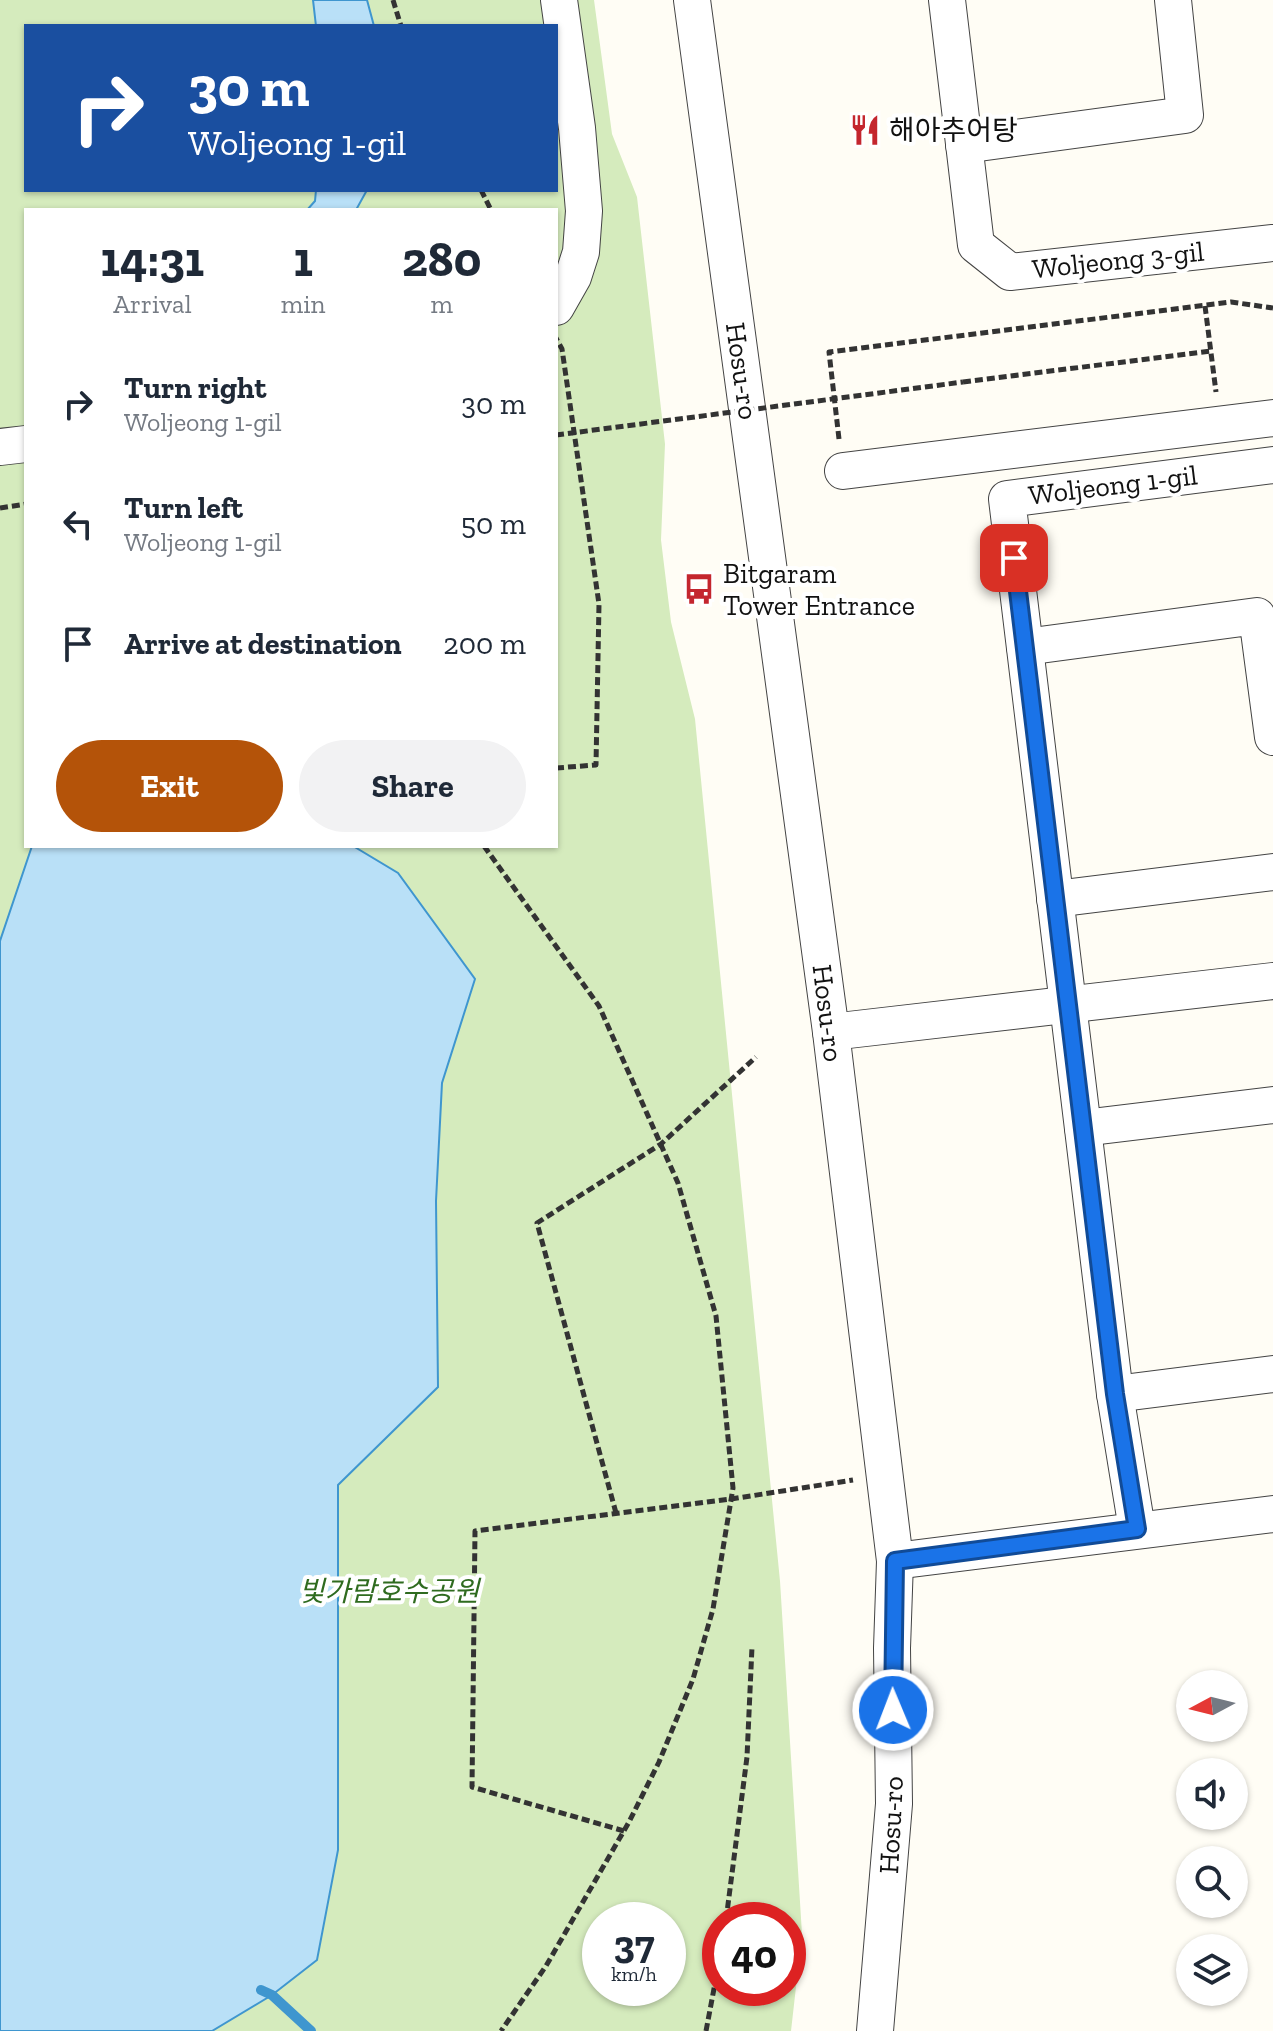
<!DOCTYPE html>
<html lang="en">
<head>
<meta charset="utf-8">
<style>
	body { margin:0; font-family:"Zilla Slab","Noto Sans KR",serif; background:#f2f2f3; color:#1f2937; height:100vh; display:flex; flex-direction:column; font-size:30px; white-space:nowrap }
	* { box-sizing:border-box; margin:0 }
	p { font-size:26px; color:#747a83 }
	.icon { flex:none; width:44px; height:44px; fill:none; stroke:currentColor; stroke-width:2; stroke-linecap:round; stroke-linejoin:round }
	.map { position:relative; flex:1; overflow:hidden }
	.side { position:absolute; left:24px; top:208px; width:534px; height:640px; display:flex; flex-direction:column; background:#fff; border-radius:0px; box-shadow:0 2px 6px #0004 }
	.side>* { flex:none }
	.guide { position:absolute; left:24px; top:24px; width:534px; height:168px; border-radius:0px; box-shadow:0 2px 6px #0004; background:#1a4fa0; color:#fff; overflow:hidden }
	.needle { width:52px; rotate:263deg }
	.fabs { position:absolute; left:1176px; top:1670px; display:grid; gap:16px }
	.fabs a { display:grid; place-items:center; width:72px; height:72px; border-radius:50%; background:#fff; box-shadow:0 2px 6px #0004; font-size:40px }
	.speed { position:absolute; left:582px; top:1902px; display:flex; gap:16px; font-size:40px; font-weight:700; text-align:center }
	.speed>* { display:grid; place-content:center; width:104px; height:104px; border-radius:50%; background:#fff; box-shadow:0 2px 6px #0004; line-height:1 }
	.speed small { font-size:20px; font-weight:400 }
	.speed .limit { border:12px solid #d22; background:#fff; color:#111 }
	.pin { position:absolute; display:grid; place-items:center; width:68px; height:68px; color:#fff; margin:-34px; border-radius:16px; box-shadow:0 4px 12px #0006 }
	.me { position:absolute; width:88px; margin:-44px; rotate:359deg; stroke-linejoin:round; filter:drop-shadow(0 0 6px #0008) }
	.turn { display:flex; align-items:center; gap:28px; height:168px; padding:0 32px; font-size:36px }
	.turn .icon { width:104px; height:104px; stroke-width:2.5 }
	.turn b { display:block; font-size:56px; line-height:68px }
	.eta { display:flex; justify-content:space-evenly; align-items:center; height:136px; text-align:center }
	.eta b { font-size:48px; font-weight:800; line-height:56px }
	.primary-button { display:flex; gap:16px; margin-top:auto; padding:16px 32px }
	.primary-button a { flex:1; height:92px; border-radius:48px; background:#b45309; color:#fff; font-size:32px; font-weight:800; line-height:92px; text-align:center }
	.primary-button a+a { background:#f2f2f3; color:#1f2937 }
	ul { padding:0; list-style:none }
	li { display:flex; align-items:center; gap:24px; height:120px; padding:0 32px }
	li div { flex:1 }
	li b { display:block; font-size:30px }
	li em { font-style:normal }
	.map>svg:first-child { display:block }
</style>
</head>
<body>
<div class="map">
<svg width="1273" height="2031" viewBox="0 0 1273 2031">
	<rect width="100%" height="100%" fill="#fffdf5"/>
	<path fill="#d5ebbd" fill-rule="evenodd" d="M0 0H594L612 134 637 197 665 444 661 540 671 622 695 719 780 1581 802 1934 791 2031H0ZM26 26H556V190H26ZM26 210H556V846H26ZM600 1920H668V1988H600ZM720 1920H788V1988H720Z"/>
	<g fill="#b9e0f7" stroke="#3f96cf" stroke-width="2">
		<path d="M313 0H367L374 26H316Z"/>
		<path d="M316 190H367L356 210H307L315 201Z"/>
		<path d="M32 846H353L398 873 475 979 442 1083 436 1201 438 1387 338 1485V1850L317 1960 272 1995 212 2031H0V941Z"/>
	</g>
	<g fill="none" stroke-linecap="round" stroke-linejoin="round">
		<path stroke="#3f96cf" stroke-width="10" d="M261 1990 272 1995 311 2031"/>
		<defs>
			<g id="minor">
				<path d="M692 0 831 1032 895 1561 892 1648 894 1804 875 2031"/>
				<path d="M947 0 976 245 1010 272 1273 243"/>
				<path d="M964 145 1185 115 1173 0"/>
				<path d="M556 307 573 277 581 252 584 211 577 128 559 0"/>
				<path d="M0 447 26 444"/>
				<path d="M843 471 1273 418"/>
				<path d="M1025 647 1257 616 1273 737"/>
				<path d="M1055 899 1273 872"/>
				<path d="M831 1032 1273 981"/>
				<path d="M1083 1128 1273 1105"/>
				<path d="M1115 1394 1273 1374"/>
				<path d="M1137 1529 1115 1394 1007 499 1273 465"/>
				<path d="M895 1561 1273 1514"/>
			</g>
		</defs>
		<use href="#minor" stroke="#444" stroke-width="38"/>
		<g stroke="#333" stroke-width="5" stroke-dasharray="8 4" stroke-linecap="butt">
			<path d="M393 0 401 26"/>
			<path d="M481 190 491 210"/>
			<path d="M1205 306 1216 392"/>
			<path d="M963 382 1211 351"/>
			<path d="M839 439 829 352 1231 302 1273 308"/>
			<path d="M0 508 26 504"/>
			<path d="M556 768 596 765 599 604 562 349 556 338"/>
			<path d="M484 846 599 1006 678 1183 716 1316 733 1488 713 1609 693 1679 659 1762 629 1822 546 1966 501 2031"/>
			<path d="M616 1513 537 1223 661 1144 756 1057"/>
			<path d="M624 1831 472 1787 475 1531 731 1499 853 1480"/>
			<path d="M726 1920 747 1757 752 1647"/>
			<path d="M706 2031 720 1957"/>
		</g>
		<use href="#minor" stroke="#fff" stroke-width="36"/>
		<path stroke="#333" stroke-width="5" stroke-dasharray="8 4" stroke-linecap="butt" d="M556 435 963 382"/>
	</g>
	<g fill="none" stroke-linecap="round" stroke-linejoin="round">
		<defs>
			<path id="route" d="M893 1710 895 1561 1137 1529 1115 1394 1014 558"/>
		</defs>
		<use href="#route" stroke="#114b97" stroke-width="20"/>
		<use href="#route" stroke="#1a73e8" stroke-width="14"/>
	</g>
	<defs>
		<symbol id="restaurant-bare" viewBox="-9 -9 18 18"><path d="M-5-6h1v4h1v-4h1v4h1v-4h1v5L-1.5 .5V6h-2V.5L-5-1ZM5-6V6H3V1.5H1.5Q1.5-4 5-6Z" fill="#c4262e" stroke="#fff" stroke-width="2.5" paint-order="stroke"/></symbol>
		<symbol id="bus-bare" viewBox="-9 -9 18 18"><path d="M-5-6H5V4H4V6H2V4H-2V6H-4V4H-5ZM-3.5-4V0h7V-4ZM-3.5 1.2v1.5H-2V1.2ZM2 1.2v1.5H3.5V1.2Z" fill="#c4262e" stroke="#fff" stroke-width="2.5" paint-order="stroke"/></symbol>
	</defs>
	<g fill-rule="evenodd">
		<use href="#restaurant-bare" x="843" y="108" width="44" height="44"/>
		<use href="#bus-bare" x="677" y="567" width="44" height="44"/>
	</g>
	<g text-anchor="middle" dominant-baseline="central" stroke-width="8" stroke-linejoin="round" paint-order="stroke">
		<g font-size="28" fill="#111" stroke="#fff" text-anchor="start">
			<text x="889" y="130">해아추어탕</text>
			<text x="723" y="573">Bitgaram<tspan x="723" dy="32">Tower Entrance</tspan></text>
		</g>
		<g font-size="28" fill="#111" stroke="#fff">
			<text transform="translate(1118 260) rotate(-6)">Woljeong 3-gil</text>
			<text transform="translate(742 371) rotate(82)">Hosu-ro</text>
			<text transform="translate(1113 485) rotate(-7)">Woljeong 1-gil</text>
			<text transform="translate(828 1013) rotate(83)">Hosu-ro</text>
			<text transform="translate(891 1825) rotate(-87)">Hosu-ro</text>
		</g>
		<g font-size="28" font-style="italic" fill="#2f6b1f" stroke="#fff">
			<text x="389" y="1591">빛가람호수공원</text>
		</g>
	</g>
</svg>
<div class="fabs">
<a><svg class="needle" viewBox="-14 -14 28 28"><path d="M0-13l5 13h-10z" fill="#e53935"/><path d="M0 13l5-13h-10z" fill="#747a83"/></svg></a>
<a><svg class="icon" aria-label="sound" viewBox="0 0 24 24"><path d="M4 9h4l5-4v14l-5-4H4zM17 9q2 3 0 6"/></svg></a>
<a><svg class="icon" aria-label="search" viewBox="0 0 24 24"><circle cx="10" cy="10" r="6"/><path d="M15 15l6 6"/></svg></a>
<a><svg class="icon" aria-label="layers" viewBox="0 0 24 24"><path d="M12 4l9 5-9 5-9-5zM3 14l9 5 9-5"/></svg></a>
</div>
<div class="speed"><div>37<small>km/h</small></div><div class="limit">40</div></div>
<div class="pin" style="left:1014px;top:558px;background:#d93025"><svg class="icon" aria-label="arrive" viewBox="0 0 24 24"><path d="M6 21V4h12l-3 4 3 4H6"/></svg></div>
<svg class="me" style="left:893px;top:1710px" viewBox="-20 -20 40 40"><circle r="17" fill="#1a73e8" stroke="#fff" stroke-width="3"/><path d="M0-11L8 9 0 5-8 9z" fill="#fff"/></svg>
<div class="guide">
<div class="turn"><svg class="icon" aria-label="right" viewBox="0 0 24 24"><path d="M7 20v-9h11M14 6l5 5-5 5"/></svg><div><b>30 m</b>Woljeong 1-gil</div></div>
</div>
<section class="side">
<div class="eta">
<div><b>14:31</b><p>Arrival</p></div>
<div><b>1</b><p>min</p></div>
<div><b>280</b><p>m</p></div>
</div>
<ul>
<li><svg class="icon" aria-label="right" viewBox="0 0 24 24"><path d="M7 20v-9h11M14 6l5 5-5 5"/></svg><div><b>Turn right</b><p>Woljeong 1-gil</p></div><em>30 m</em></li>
<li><svg class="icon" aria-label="left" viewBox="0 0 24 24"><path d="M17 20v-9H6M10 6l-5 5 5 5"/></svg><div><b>Turn left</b><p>Woljeong 1-gil</p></div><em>50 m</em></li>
<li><svg class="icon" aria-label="arrive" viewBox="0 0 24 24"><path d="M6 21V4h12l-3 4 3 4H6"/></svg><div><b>Arrive at destination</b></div><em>200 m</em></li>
</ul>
<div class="primary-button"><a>Exit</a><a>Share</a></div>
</section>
</div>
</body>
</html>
